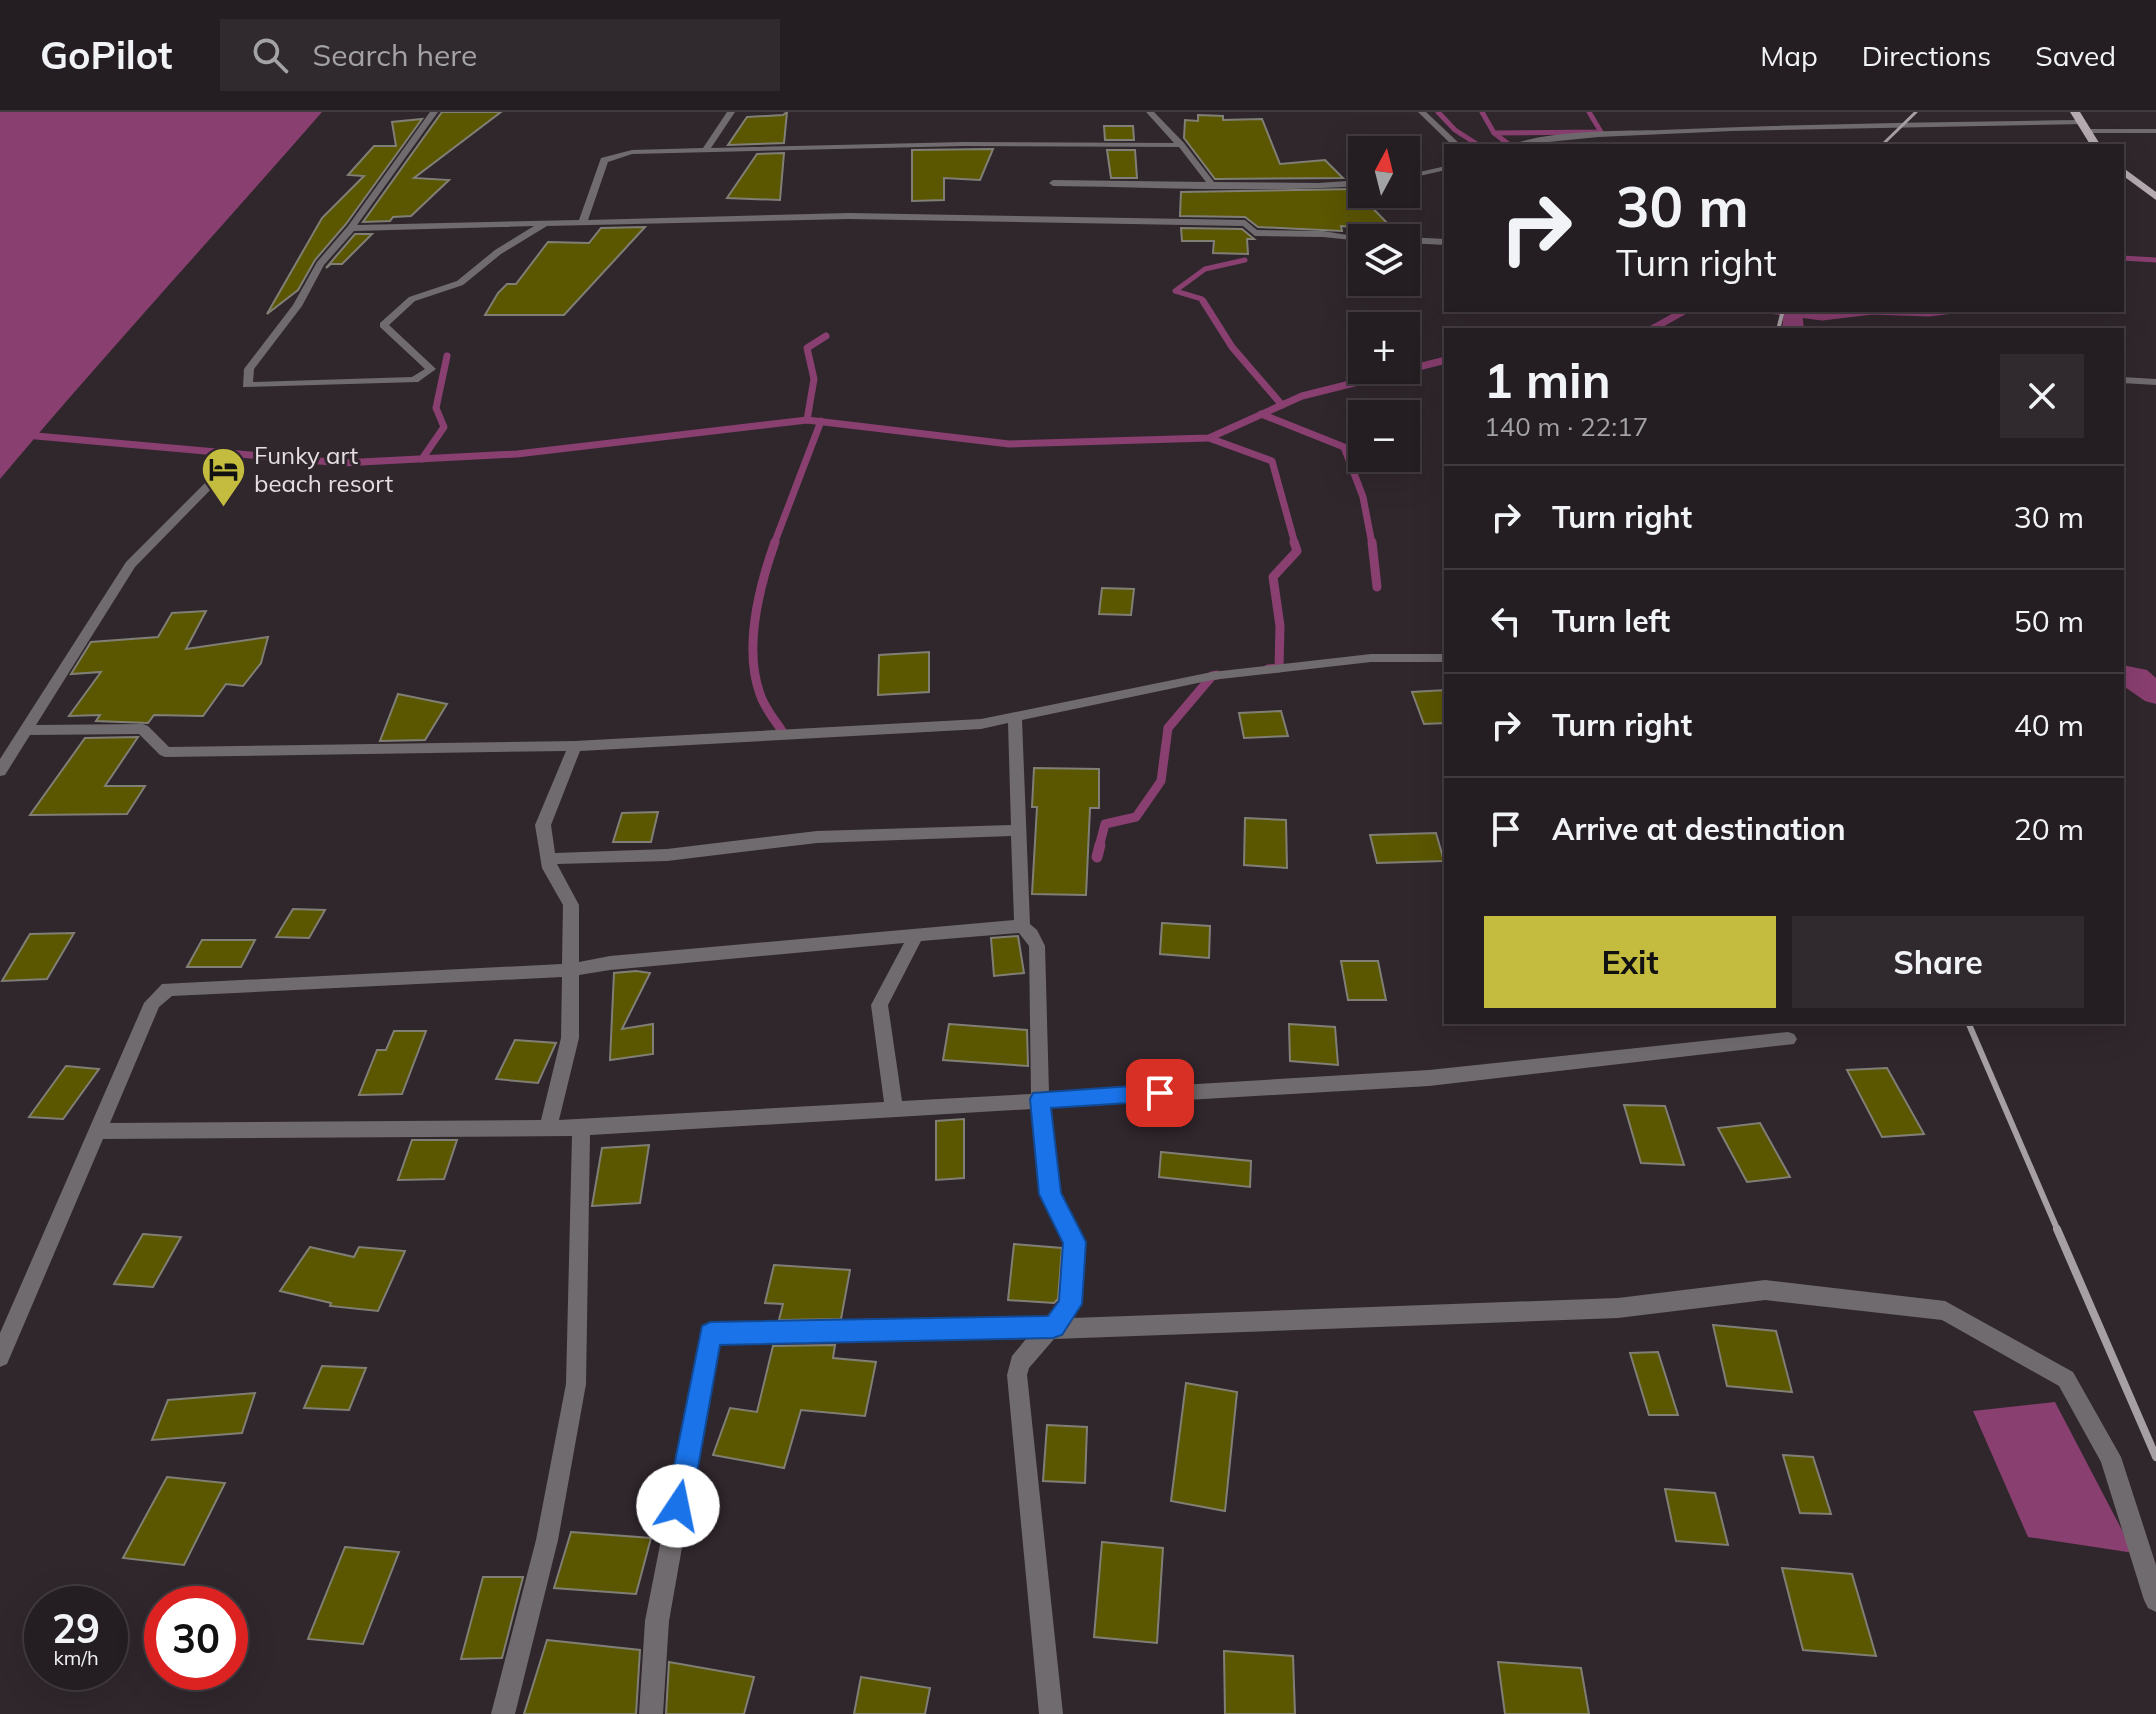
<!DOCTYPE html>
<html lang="en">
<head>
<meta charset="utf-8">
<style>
	body { margin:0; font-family:Mulish,sans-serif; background:#302a2f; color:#f1f3f6; height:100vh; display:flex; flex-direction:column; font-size:30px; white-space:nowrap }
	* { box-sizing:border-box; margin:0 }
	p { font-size:26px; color:#a3a2a5 }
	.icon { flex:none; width:44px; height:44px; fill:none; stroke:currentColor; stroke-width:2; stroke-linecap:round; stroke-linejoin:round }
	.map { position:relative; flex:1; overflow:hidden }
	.drawer { position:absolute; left:1444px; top:216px; width:680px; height:696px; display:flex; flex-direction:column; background:#241d22; border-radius:0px; box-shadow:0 8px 32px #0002,0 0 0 2px #413b40 }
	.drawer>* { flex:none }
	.guide { position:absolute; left:1444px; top:32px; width:680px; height:168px; border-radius:0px; box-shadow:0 8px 32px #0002,0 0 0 2px #413b40; background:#241d22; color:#f1f3f6; overflow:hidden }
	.needle { width:52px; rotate:7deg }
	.controls { position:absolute; left:1348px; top:24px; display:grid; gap:16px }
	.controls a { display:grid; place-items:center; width:72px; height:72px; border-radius:0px; background:#241d22; box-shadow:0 8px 32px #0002,0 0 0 2px #413b40; font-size:40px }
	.speed { position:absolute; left:24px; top:1474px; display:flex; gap:16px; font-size:40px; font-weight:700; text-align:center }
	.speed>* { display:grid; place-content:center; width:104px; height:104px; border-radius:50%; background:#241d22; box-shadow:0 8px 32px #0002,0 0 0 2px #413b40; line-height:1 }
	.speed small { font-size:20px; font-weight:400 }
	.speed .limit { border:12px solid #d22; background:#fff; color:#111 }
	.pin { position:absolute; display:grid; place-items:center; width:68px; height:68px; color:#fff; margin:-34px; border-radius:16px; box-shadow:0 4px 12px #0006 }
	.me { position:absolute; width:88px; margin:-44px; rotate:11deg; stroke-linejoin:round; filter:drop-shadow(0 0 6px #0008) }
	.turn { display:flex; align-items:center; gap:28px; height:168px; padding:0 40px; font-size:36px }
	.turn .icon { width:104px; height:104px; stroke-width:2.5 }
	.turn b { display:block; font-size:56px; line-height:68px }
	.round { display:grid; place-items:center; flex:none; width:84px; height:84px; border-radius:0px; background:#302a2f }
	.head { display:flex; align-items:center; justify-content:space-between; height:136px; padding:0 40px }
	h1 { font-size:48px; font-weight:700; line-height:60px }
	.action { display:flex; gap:16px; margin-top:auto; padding:16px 40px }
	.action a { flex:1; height:92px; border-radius:0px; background:#c4bc3e; color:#111; font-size:32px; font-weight:700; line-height:92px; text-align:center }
	.action a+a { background:#302a2f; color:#f1f3f6 }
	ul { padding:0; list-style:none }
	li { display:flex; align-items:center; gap:24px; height:104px; padding:0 40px; border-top:2px solid #413b40 }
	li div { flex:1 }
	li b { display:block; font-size:30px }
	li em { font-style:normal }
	header { display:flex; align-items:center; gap:48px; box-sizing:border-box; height:112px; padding:0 40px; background:#241d22; border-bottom:2px solid #413b40 }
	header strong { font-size:38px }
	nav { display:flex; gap:44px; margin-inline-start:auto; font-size:28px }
	.search { width:560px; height:72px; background:#302a2f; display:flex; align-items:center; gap:20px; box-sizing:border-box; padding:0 28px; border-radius:0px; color:#a3a2a5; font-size:30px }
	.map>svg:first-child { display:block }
</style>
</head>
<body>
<header>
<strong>GoPilot</strong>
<div class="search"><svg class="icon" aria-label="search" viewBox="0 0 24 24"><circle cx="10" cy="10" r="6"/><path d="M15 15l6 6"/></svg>Search here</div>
<nav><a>Map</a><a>Directions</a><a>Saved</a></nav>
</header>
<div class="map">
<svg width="2156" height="1602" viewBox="0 0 2156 1602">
	<rect width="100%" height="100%" fill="#30272d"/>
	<g fill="#893f70">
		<path d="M0 0H322C215 123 105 242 0 367Z"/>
		<path d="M2055 1290 2134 1441 2028 1425 1973 1299Z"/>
	</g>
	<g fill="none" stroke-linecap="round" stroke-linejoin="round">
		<g stroke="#893f70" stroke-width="5">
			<path d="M1438 0 1455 18 1480 34"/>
			<path d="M1482 0 1494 21 1511 34"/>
			<path d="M1494 21 1601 20 1589 0"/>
			<path d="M2122 146 2156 148"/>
			<path d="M1204 191 1202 187 1175 179 1205 157 1245 148"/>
		</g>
		<g stroke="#893f70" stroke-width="7">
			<path d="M1203 189 1232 235 1282 293"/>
			<path d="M1769 198 1822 205 1872 199 1929 201 1953 198"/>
			<path d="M1650 218 1686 198"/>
			<path d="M1261 302 1344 335 1363 385 1372 432"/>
			<path d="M807 308 814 267 807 236 826 224"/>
			<path d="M36 324 342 351 517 342 807 308 1009 332 1209 326 1302 284 1446 248"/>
			<path d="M1209 326 1272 349 1295 432"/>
			<path d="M422 347 444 315 436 296 447 244"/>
			<path d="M774 432 821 309"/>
		</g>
		<g stroke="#893f70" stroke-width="9">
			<path d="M775 430C759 475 743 535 760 582 764 595 774 607 782 619"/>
			<path d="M1372 430 1377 475"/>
			<path d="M1268 557 1279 556 1280 514 1273 465 1297 439 1294 430"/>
			<path d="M1099 735 1105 712 1136 705 1161 669 1168 616 1212 564 1217 563"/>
		</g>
		<path stroke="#893f70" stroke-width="11" d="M1097 745 1100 733"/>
		<g fill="#893f70" fill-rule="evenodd">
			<path d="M1784 198H1802L1804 218H1782Z"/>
			<path d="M2122 553 2147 558 2156 566V592L2145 589 2122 573Z"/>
		</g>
	</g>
	<g fill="#5b5600" stroke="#807f75" stroke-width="2">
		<path d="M442 0H501L414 66 449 68 411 104 393 105 390 109 363 110Z"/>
		<path d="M787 0 784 31 728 33 747 5 783 3Z"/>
		<path d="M1198 3 1223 4V8L1262 7 1280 52 1325 48 1343 66 1215 67 1184 26 1185 8 1198 9Z"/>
		<path d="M422 7 346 112 315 148 298 178 267 202 322 106 364 64 348 63 374 34H396L392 10Z"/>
		<path d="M1104 14H1133L1134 28H1105Z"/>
		<path d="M993 37 980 68 944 66V88L912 89V38Z"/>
		<path d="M1107 38H1135L1137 66H1111Z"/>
		<path d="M784 41 780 88 727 86 757 42Z"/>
		<path d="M1354 77 1394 118 1341 114 1342 119 1258 115 1245 105 1180 104 1181 80Z"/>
		<path d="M645 115 564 203H485L498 181 507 172H516L548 130 589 131 601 116Z"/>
		<path d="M1181 116 1242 117 1254 127H1247L1248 142 1213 141 1214 129H1182Z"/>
		<path d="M355 122H372L342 152H331L326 156Z"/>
		<path d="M1102 476 1134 477 1131 503 1099 502Z"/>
		<path d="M206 499 186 537 268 525 261 551 243 574 226 572 203 604 154 603 148 611 96 609 100 603 69 604 101 560 71 562 91 530 158 525 172 501Z"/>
		<path d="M929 540V580L878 583 879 543Z"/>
		<path d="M1446 578V611L1424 612 1412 580Z"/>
		<path d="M398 582 447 592 425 628 380 629Z"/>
		<path d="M1281 599 1288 624 1244 626 1239 601Z"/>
		<path d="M138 625 105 674H145L127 702 30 703 85 626Z"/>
		<path d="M1034 656 1099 657V696H1090L1086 783 1032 782 1037 695H1032Z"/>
		<path d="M658 700 651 730H613L622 701Z"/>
		<path d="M1245 706 1286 708 1287 756 1244 753Z"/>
		<path d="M1436 721 1444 749 1377 751 1370 723Z"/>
		<path d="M293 797 325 798 309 826 276 825Z"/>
		<path d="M1162 811 1210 814 1209 846 1160 842Z"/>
		<path d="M74 821 47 867 2 869 30 822Z"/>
		<path d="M1018 824 1024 861 994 864 991 826Z"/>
		<path d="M202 828H255L241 855H187Z"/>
		<path d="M1341 849H1378L1386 888H1348Z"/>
		<path d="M636 859 650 861 622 917 653 912V942L610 948 614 861Z"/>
		<path d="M949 912 1027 918 1028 954 943 948Z"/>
		<path d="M1289 912 1335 915 1338 953 1290 949Z"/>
		<path d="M394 919H426L402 982 359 983 377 938H386Z"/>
		<path d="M515 928 556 931 538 971 496 967Z"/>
		<path d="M66 954 99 957 63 1007 29 1005Z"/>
		<path d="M1887 956 1924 1022 1882 1025 1847 958Z"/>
		<path d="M1624 993 1665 994 1684 1053 1641 1051Z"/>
		<path d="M964 1007V1066L936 1068V1009Z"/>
		<path d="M1760 1011 1790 1065 1747 1070 1718 1016Z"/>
		<path d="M412 1028H457L444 1067 398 1068Z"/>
		<path d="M649 1033 640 1091 592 1094 602 1036Z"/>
		<path d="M1161 1040 1251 1049 1250 1075 1159 1065Z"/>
		<path d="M143 1122 181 1125 153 1175 114 1172Z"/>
		<path d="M1014 1132 1062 1136 1058 1187 1054 1191 1008 1188Z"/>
		<path d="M310 1135 354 1145 359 1135 405 1139 378 1199 330 1194 331 1191 280 1179Z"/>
		<path d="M774 1153 850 1158 841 1207 779 1208 783 1192 765 1191Z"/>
		<path d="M1713 1213 1776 1219 1792 1280 1727 1274Z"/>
		<path d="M835 1233 833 1246 876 1250 865 1304 801 1298 784 1356 713 1343 730 1296 757 1300 773 1234Z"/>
		<path d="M1658 1240 1678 1303H1649L1630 1241Z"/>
		<path d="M322 1254 366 1256 349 1298 304 1296Z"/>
		<path d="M1186 1271 1237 1280 1225 1399 1171 1389Z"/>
		<path d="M255 1281 242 1321 152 1328 168 1288Z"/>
		<path d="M1047 1313 1087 1315 1085 1371 1043 1369Z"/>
		<path d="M1783 1343 1813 1345 1831 1402 1800 1401Z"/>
		<path d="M167 1365 225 1371 184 1453 123 1446Z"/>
		<path d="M1665 1377 1715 1381 1728 1433 1676 1429Z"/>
		<path d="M571 1420 651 1426 636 1482 554 1476Z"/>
		<path d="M1102 1430 1163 1436 1157 1531 1094 1525Z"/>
		<path d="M345 1435 399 1440 363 1532 308 1527Z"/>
		<path d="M1782 1456 1852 1462 1876 1544 1803 1538Z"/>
		<path d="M483 1465H523L502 1546 461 1547Z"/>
		<path d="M547 1528 640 1538 636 1602H524Z"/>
		<path d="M1224 1539 1293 1544 1295 1602H1225Z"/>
		<path d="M669 1550 754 1565 744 1602H666Z"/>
		<path d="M1498 1550 1581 1556 1589 1602H1505Z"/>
		<path d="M861 1565 930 1576 925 1602H854Z"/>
	</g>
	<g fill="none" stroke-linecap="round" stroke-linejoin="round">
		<g fill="#706b6e" fill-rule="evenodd">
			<path d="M430 0H438L357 113 579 108 601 46 632 38 703 36 727 0H735L711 36 964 30 1174 31 1146 0H1154L1184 31 1214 70 1318 71 1362 68V74C1259 81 1156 75 1053 74L1049 71 1053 68 1206 70 1179 35 964 34 632 42 608 50 588 108 849 101 1245 108 1257 118 1323 119 1366 126H1362V129L1323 125 1255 124 1243 114 849 107 547 114 501 142 463 173 415 189 389 213 436 257 418 270 243 275 244 257 293 193 317 150 348 114ZM534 114 495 138 457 169 409 185 380 211V215L425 257 412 265 253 270 254 257 302 194 324 153 354 119Z"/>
			<path d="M1418 0H1426L1462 34H1453Z"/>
			<path d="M2083 8 2086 12 1732 19 1598 25 1510 34C1541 18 1624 19 1661 18 1802 12 1942 10 2083 8Z"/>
			<path d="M2089 17H2156V21H2086Z"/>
			<path d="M1446 54V58L1406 67V63Z"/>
			<path d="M1406 125 1446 127V133L1406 131V126H1403Z"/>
			<path d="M2122 265 2156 267V273L2122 271Z"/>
			<path d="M214 365 218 366V370L135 455 36 613 143 612 148 614 169 635 575 629 981 607 1212 560 1371 542H1446V550H1371L1212 568 1022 608 1030 812 1037 818 1045 834 1049 981 1429 958 1788 920 1794 922 1797 927 1794 932 1429 974 1050 996 1059 1081 1085 1130 1081 1192 1072 1206 1618 1186 1765 1168 1945 1189 2073 1260 2121 1345 2156 1453V1500L2148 1496 2144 1488 2101 1350 2059 1274 1942 1208 1765 1188 1618 1206 1054 1227 1029 1256 1027 1263 1063 1602H1039L1007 1263 1012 1244 1026 1227 718 1232 669 1509 663 1602H639L645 1509 703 1215 710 1212 1044 1207 1061 1188 1065 1131 1041 1082 1032 997 590 1023 586 1272 558 1428 515 1602H491L536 1428 566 1272 572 1024 103 1027 7 1252 0 1255V1221L144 891 162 872 562 852 563 793 542 756 535 713 566 639 165 645 160 643 139 622 30 623 5 663 0 664V647L126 450 210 366ZM1008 611 1011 713 817 719 667 737 555 741 551 713 580 639 981 617ZM1011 724 1014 808 610 844 579 850V793L557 752 667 749 817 731ZM1019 821 1029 834 1031 982 902 989 888 893 921 829ZM904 831 871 893 884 990 559 1008 579 926V863L610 858ZM562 865 561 926 541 1008 110 1011 159 895 172 884Z"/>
		</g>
		<g fill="#b5abb1" fill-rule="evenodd">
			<path d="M2070 0H2080L2101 34H2091Z"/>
			<path d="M2122 55 2156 80V88L2122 63Z"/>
		</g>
		<path stroke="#a69fa3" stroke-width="3" d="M1881 34 1916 0"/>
		<path stroke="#a69fa3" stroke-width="4" d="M1778 218 1783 198"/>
		<path stroke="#a69fa3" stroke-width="6" d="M1968 910 2058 1119"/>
		<path stroke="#a69fa3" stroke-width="8" d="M2057 1117 2156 1345"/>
	</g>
	<path fill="#1a73e8" stroke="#114b97" stroke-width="2" d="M1160 972 1167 974 1170 981 1167 987 1160 989 1051 996 1061 1081 1086 1130 1082 1192 1062 1223 1053 1226 720 1233 691 1394 687 1403 678 1407 669 1403 666 1394 702 1214 710 1210 1048 1204 1059 1189 1063 1131 1039 1082 1030 987 1033 981Z"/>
	<defs>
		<symbol id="hotel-pin" viewBox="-11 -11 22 30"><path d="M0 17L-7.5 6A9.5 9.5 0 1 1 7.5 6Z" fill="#c4bc3e" stroke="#30272d"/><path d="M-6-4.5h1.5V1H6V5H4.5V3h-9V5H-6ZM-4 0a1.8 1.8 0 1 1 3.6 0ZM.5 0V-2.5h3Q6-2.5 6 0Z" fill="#111"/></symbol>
	</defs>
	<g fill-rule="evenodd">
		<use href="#hotel-pin" x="198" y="332" width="51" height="69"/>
	</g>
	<g text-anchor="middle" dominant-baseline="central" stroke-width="6" stroke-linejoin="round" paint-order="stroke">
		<g font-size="24" fill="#e4dee1" stroke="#30272d" text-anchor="start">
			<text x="254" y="343">Funky art<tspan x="254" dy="28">beach resort</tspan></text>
		</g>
	</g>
</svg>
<div class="controls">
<a><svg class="needle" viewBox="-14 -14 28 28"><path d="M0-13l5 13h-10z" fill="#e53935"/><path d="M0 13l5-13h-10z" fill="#a3a2a5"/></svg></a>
<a><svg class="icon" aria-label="layers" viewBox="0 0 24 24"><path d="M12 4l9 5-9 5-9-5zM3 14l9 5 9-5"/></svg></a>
<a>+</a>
<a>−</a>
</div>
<div class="speed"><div>29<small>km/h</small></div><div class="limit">30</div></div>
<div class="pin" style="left:1160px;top:981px;background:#d93025"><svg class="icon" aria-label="arrive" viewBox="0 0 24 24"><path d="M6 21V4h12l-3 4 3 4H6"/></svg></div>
<svg class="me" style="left:678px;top:1394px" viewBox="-20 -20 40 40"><circle r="19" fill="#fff"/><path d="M0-13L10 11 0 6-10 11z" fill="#1a73e8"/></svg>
<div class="guide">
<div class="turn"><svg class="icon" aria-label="right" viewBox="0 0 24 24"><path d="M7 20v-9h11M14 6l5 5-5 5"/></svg><div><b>30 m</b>Turn right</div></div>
</div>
<section class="drawer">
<div class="head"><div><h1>1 min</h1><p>140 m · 22:17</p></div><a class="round"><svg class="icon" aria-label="close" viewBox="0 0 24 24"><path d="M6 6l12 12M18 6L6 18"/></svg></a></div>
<ul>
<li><svg class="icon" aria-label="right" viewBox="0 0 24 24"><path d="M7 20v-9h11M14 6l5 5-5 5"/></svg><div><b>Turn right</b></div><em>30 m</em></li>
<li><svg class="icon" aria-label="left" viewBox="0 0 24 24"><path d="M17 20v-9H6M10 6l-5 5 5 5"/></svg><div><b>Turn left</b></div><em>50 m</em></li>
<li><svg class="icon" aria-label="right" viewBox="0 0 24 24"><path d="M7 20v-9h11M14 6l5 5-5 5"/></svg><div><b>Turn right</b></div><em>40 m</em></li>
<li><svg class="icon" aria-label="arrive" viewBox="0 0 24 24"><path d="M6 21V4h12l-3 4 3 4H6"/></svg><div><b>Arrive at destination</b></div><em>20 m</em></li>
</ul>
<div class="action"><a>Exit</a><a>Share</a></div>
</section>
</div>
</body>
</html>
